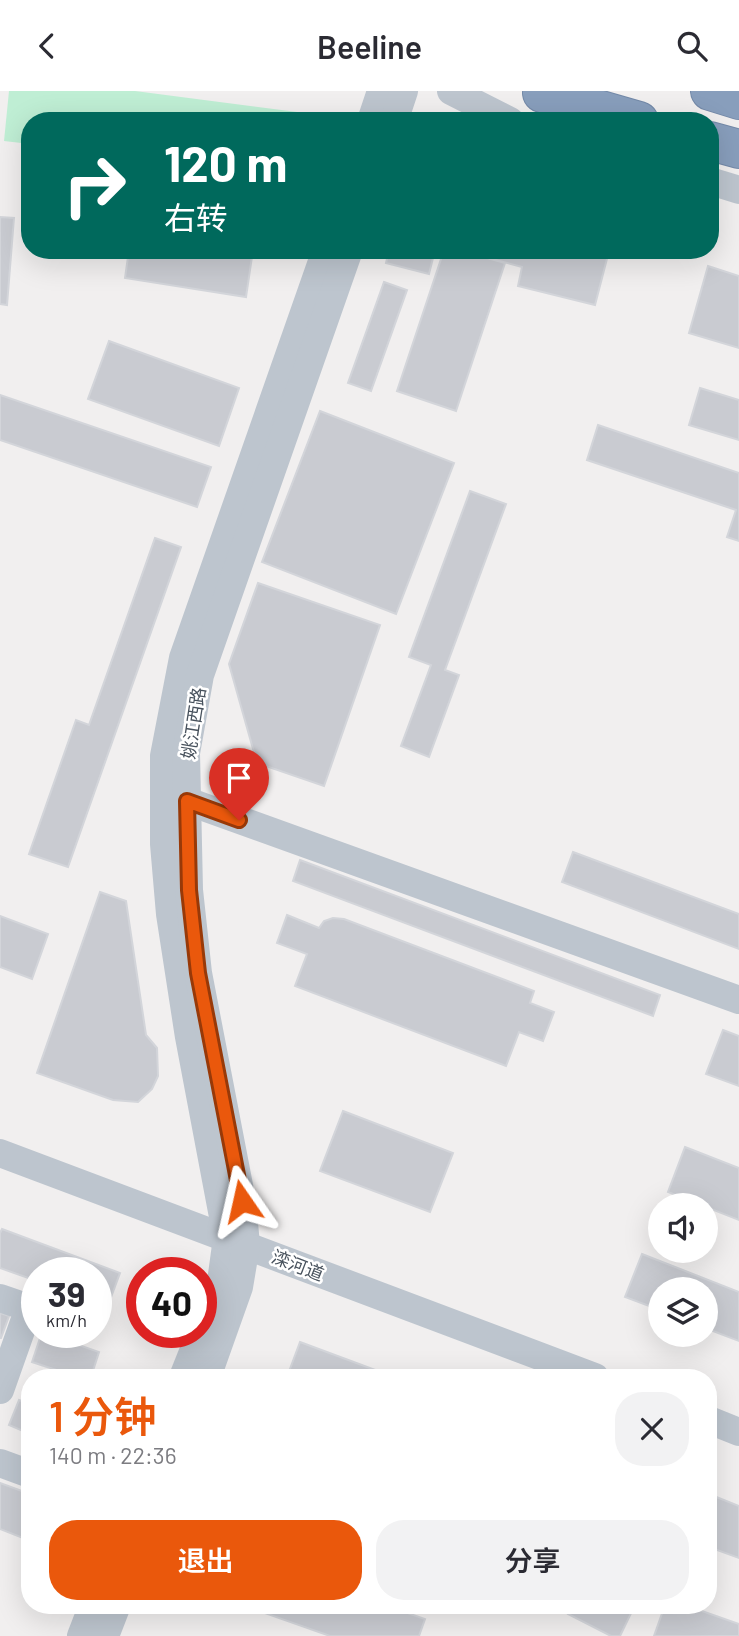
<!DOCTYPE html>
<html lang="zh">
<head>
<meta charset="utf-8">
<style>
	body { margin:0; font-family:Barlow,"Noto Sans SC",sans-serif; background:#f2f2f3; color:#2b2b33; height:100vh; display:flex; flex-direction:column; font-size:26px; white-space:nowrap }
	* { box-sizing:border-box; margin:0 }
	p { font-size:23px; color:#7c7c81 }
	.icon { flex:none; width:38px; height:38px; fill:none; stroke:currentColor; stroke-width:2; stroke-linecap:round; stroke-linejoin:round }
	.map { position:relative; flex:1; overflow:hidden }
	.panel { position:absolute; left:21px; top:1278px; width:696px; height:245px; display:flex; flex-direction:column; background:#fff; border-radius:28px; box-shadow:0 7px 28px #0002 }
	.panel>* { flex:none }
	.banner { position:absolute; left:21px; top:21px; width:698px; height:147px; border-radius:28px; box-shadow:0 7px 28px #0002; background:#00695c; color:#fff; overflow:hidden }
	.buttons { position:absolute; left:648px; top:1102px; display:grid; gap:14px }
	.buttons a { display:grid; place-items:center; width:70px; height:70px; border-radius:50%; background:#fff; box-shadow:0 7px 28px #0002; font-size:35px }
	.speed { position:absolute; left:21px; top:1166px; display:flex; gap:14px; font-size:35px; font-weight:700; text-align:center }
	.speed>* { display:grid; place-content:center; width:91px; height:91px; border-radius:50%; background:#fff; box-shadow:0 7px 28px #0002; line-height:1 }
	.speed small { font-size:18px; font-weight:400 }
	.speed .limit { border:10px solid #d22; background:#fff; color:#111 }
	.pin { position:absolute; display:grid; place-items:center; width:60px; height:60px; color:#fff; margin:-72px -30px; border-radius:50% 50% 50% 0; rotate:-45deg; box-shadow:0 0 7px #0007 }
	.pin .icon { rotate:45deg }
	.me { position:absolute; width:77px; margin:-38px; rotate:349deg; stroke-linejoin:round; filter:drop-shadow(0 0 5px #0008) }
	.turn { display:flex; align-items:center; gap:24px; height:147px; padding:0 28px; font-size:32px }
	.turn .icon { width:91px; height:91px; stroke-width:2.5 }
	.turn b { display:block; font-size:49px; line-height:60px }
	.round { display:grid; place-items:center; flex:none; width:74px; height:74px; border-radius:28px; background:#f2f2f3 }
	.summary { display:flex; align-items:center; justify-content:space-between; height:119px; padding:0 28px }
	h1 { font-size:42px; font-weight:600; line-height:52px; color:#ea580c }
	.button { display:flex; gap:14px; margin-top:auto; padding:14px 28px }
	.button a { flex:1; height:80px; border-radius:28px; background:#ea580c; color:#fff; font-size:28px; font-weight:600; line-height:80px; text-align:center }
	.button a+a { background:#f2f2f3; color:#2b2b33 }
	header { display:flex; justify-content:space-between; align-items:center; height:91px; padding:0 28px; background:#fff; font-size:32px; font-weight:600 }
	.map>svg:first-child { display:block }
</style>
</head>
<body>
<header><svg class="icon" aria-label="back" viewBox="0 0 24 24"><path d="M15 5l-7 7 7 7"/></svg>Beeline<svg class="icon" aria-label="search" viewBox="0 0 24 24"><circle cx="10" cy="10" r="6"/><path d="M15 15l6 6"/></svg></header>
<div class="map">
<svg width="739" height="1545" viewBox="0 0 739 1545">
	<rect width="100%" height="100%" fill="#f1efef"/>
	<path fill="#bfeed4" d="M9 0H135L305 22 315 30H30V53L4 50Z"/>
	<g fill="#c9cbd1" stroke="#d3d5da" stroke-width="2">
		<path d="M0 126 14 127 7 214 0 213Z"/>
		<path d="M129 159H253L246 206 125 187Z"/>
		<path d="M389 159H435L429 183 386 172Z"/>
		<path d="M444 159H459L505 172 456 320 397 300Z"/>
		<path d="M459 159H606L609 160 595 214 518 195 522 176Z"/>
		<path d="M708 175 739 185V257L689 242Z"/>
		<path d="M384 191 407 199 371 300 348 292Z"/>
		<path d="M109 250 239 297 219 355 88 308Z"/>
		<path d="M700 297 739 309V349L689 334Z"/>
		<path d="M0 304 211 376 197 416 0 349Z"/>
		<path d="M320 320 454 372 396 523 262 471Z"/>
		<path d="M598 334 739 382V450L727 446 736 419 587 369Z"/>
		<path d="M470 400 506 413 445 579 459 584 429 666 401 655 431 574 409 566Z"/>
		<path d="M155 447 181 456 68 776 29 763 76 629 89 634Z"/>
		<path d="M258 492 380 534 324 695 257 672 229 573Z"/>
		<path d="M573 761 739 823V858L562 791Z"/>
		<path d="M300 769 660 904 653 925 293 790Z"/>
		<path d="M100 801 126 810 146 944 157 957 158 985 152 998 138 1011 113 1009 37 982Z"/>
		<path d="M287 824 319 837 324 830 333 827 344 828 534 900 530 912 554 921 543 950 519 941 506 975 295 895 307 863 277 852Z"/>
		<path d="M0 825 48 843 32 888 0 876Z"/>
		<path d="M723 939 739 945V995L706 983Z"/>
		<path d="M343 1020 453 1062 430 1121 320 1080Z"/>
		<path d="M685 1056 739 1077V1129L668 1101Z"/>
		<path d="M2 1138 120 1182 107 1217 96 1213V1181H37V1190L0 1177V1142Z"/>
		<path d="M642 1163 739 1201V1250L705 1237V1199H660V1219L625 1206Z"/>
		<path d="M0 1222 9 1225 1 1247H0Z"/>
		<path d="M42 1241 99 1261 91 1286H78L32 1271Z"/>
		<path d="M300 1251 394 1286H287Z"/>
		<path d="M19 1309 30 1313V1343L9 1334Z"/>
		<path d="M0 1392 30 1403V1445L28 1449 0 1438Z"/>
		<path d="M709 1403 739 1415V1467L709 1456Z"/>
		<path d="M242 1514H385L425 1528 419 1545H330Z"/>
		<path d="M572 1514H635L620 1545H611L568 1523Z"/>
		<path d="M665 1514H685L739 1533V1545H654Z"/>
	</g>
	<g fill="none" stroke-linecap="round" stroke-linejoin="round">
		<defs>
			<g id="highway">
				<path d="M710 0 739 9"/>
				<path d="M542 2 639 30"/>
				<path d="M710 50 739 58"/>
			</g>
		</defs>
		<use href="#highway" stroke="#7389a8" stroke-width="40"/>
		<g stroke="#bdc5ce" stroke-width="28">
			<path d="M451 0 510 30"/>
			<path d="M371 30 381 0"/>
			<path d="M394 30 404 0"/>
			<path d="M710 90 739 99"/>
			<path d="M187 710 739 909"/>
			<path d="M0 1062 595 1286"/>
			<path d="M0 1207 29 1217 0 1299"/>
			<path d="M201 1241 221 1191 227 1147 189 946 170 823 164 753V665L183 567 326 159"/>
			<path d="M183 1286 201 1241"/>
			<path d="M207 1286 239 1196 246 1154 242 1110 198 882 189 799 186 662 200 584 349 159"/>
			<path d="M709 1329 739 1341"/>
			<path d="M0 1372 30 1383"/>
			<path d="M81 1545 93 1514"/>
			<path d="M105 1545 117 1514"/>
		</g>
		<use href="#highway" stroke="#889ebc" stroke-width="38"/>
	</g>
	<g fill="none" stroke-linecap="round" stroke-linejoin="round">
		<defs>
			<path id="route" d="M239 729 187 710 189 799 198 882 242 1110"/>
		</defs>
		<use href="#route" stroke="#983908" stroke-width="18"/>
		<use href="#route" stroke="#ea580c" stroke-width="12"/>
	</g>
	<g text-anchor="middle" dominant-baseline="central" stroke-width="5" stroke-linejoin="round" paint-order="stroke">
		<g font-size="18" fill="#47515c" stroke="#fff">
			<text transform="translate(193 632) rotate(-81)">姚江西路</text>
			<text transform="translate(298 1174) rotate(21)">滦河道</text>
		</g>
	</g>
</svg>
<div class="buttons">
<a><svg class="icon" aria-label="sound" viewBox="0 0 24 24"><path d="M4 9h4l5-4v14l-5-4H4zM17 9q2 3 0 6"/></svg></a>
<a><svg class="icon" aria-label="layers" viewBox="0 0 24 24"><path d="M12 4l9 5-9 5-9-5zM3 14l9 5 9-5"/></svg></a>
</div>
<div class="speed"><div>39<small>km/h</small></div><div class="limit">40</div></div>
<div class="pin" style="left:239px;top:729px;background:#d93025"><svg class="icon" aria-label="arrive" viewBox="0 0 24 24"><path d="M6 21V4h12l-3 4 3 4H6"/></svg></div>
<svg class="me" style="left:242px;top:1110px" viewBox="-20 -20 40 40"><path d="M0-17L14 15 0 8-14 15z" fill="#ea580c" stroke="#fff" stroke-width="4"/></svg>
<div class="banner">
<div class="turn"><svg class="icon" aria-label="right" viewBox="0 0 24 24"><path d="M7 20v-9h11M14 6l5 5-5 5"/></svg><div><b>120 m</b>右转</div></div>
</div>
<section class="panel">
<div class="summary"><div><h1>1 分钟</h1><p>140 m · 22:36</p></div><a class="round"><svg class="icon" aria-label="close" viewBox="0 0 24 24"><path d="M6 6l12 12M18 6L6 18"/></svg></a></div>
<div class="button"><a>退出</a><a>分享</a></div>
</section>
</div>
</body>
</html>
